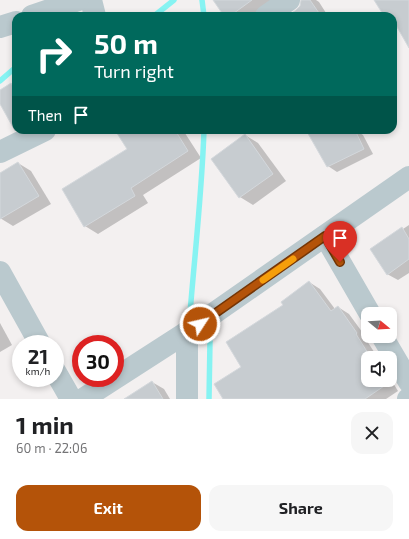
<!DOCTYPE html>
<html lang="en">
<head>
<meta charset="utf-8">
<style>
	body { margin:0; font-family:"Exo 2",sans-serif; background:#f6f6f6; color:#202124; height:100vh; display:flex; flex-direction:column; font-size:15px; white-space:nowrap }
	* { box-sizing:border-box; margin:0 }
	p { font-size:13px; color:#757577 }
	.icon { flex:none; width:22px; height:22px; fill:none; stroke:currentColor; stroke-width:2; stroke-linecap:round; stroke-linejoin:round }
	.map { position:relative; height:399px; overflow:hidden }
	.details { display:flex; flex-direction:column; background:#fff; flex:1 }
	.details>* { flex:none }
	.hud { position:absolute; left:12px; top:12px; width:385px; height:122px; border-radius:12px; box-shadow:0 2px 6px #0003; background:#00695c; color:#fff; overflow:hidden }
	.needle { width:26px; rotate:108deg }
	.controls { position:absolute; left:361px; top:307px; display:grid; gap:8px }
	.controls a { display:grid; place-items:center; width:36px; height:36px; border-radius:8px; background:#fff; box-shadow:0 2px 6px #0003; font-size:20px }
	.speed { position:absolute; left:12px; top:335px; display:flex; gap:8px; font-size:20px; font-weight:700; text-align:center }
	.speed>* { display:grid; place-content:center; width:52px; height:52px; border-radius:50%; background:#fff; box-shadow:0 2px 6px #0003; line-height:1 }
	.speed small { font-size:10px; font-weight:400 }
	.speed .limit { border:6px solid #d22; background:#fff; color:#111 }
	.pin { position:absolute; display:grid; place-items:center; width:34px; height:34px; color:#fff; margin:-41px -17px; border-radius:50% 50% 50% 0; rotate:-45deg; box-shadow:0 0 4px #0007 }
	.pin .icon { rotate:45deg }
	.me { position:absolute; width:44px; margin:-22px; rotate:55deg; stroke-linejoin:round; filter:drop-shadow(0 0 3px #0008) }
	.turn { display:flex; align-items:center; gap:14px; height:84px; padding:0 16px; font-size:18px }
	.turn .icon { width:52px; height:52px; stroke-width:2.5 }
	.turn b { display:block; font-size:28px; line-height:34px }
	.then { display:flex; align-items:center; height:38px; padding:0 16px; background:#0003; gap:8px; font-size:15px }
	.round { display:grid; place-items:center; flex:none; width:42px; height:42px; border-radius:12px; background:#f6f6f6 }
	.overview { display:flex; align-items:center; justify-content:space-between; height:68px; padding:0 16px }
	h1 { font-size:24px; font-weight:700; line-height:30px }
	.primary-button { display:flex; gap:8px; margin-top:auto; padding:8px 16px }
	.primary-button a { flex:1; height:46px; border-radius:12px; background:#b45309; color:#fff; font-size:16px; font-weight:700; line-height:46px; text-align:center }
	.primary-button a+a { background:#f6f6f6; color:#202124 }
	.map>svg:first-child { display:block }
</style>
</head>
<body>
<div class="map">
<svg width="409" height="399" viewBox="0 0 409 399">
	<rect width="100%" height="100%" fill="#f3f0f0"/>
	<g fill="#0003">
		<path d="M214 0H273L251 16H226Z"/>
		<path d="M302 0H316L319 2 328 16H290L301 6Z"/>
		<path d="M375 0H409V43L399 28 393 25V16H385Z"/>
		<path d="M11 84 16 87V130H36L25 136 15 130 0 101V91Z"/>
		<path d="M116 130H183L201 158 143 195 148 203 98 234 85 226 128 150Z"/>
		<path d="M307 130H355L363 135 373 154 337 172 328 166Z"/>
		<path d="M245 135 258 143 286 181 253 205 240 197 212 159Z"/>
		<path d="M18 163 31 171 51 204 13 226 0 218V174Z"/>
		<path d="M409 225V273L398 280 387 274 403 229Z"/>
		<path d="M309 282 320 289 335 309 338 307 349 314 368 340 367 341 378 358H368V380H390V378L398 391 386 399H287L285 305Z"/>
		<path d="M0 323 12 345 0 352Z"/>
		<path d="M152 382 164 389 170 399H131Z"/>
	</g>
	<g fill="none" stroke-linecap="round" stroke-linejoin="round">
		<g stroke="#86f3f2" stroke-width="5.5">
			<path d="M202 0 204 16"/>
			<path d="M154 16 174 0"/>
			<path d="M0 81 16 67"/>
			<path d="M190 313C195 252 202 191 204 130"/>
			<path d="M209 399 210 341"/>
		</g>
	</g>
	<g fill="#c7ccd0" stroke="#d4d8dc">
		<path d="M213 0H252L230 16H224Z"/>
		<path d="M301 0H310L321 16H288L296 10 300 6Z"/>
		<path d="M374 0H409V48L393 20V16H384Z"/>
		<path d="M11 83 16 92V130L15 131 0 104V90Z"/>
		<path d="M115 130H175L188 151 131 188 135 196 84 227 62 189 127 149Z"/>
		<path d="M306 130H355L364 149 327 167Z"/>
		<path d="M245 134 273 174 239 198 211 159Z"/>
		<path d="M18 162 39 196 0 219V173Z"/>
		<path d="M402 227 409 239V259L387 275 370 249Z"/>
		<path d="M309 281 331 311 338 306 357 333 356 334 371 358H368V380H385L387 384 365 399H223L214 384 241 367 226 342 283 305 281 302Z"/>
		<path d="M152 381 163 399H124Z"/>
	</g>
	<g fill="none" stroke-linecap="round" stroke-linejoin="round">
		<g stroke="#bac9ce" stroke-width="22">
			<path d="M91 0 95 16"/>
			<path d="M32 16 78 0"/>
			<path d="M266 16 289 0"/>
			<path d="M0 27 16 22"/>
			<path d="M0 152 45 130"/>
			<path d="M325 236 370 314"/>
			<path d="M0 272 40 344"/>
			<path d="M187 332V399"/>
			<path d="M382 336 409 382"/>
			<path d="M55 371 71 399"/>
			<path d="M83 399 187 332 409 177"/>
			<path d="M408 399H409"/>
		</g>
	</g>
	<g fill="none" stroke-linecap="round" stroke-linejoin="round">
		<defs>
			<path id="route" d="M200 324 325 236 340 262"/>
		</defs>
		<use href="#route" stroke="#753606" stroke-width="10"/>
		<use href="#route" stroke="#b45309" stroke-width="7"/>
		<path stroke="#f59e0b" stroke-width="7" d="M263 280 293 259"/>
	</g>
</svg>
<div class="controls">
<a><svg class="needle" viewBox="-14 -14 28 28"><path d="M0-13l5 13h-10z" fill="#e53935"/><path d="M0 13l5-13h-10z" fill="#757577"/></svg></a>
<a><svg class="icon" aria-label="sound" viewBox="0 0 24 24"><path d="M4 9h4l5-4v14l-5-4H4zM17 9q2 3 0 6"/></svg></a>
</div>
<div class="speed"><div>21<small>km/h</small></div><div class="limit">30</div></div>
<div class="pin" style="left:340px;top:262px;background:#d93025"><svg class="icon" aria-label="arrive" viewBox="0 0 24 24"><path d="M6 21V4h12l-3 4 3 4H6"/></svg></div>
<svg class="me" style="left:200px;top:324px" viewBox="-20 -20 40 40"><circle r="17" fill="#b45309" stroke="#fff" stroke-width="3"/><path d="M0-11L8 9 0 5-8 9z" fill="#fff"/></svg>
<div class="hud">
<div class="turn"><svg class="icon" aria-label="right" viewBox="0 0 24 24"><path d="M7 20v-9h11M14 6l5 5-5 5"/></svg><div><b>50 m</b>Turn right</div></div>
<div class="then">Then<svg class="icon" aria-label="arrive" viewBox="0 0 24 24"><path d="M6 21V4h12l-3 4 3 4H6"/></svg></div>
</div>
</div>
<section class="details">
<div class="overview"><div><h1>1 min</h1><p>60 m · 22:06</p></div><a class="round"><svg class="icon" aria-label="close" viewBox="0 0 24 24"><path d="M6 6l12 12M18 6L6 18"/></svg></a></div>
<div class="primary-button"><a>Exit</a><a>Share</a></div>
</section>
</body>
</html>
